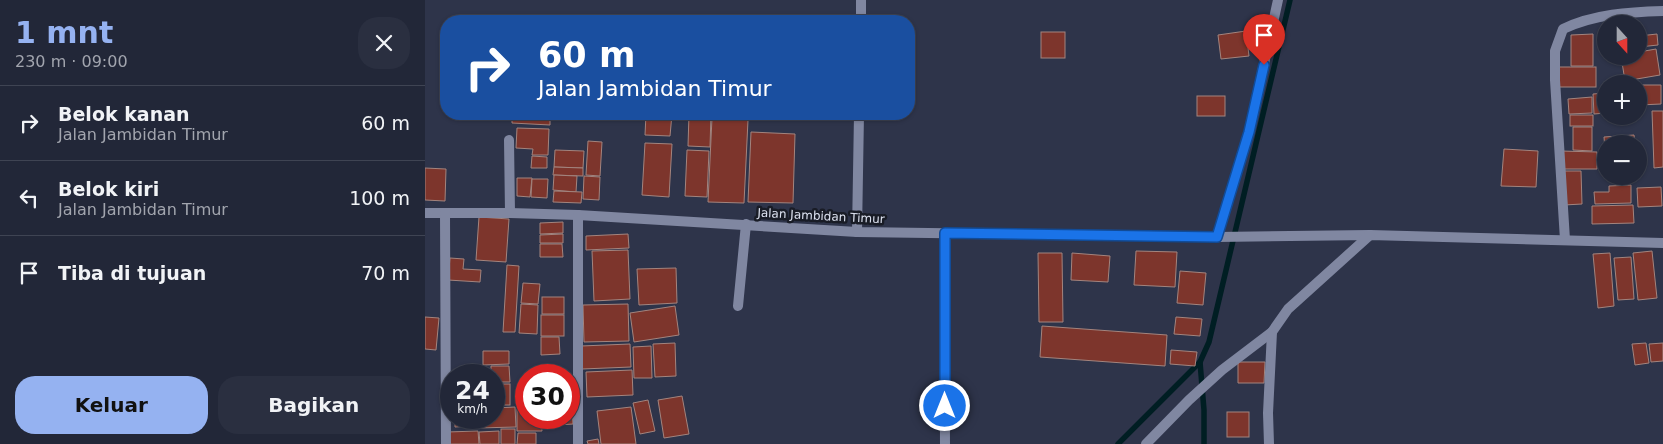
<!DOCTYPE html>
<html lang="id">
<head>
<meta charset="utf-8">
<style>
	body { margin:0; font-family:"DejaVu Sans",sans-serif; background:#2a2f40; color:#f1f3f6; height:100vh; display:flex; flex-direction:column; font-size:19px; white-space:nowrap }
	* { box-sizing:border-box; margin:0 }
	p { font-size:16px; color:#a2a5ae }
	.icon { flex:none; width:28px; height:28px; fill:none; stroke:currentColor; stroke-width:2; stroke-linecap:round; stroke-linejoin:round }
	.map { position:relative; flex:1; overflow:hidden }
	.sheet { display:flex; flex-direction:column; background:#222738; width:425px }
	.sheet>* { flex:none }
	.hud { position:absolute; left:15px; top:15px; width:475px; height:105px; border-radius:20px; box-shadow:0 1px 4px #0004,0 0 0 1px #3f4453; background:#1a4fa0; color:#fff; overflow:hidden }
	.needle { width:32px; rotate:159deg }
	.buttons { position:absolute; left:1172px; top:15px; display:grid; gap:10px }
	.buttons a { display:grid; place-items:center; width:50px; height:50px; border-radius:50%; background:#222738; box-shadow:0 1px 4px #0004,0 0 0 1px #3f4453; font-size:25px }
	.speed { position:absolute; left:15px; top:364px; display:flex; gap:10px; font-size:25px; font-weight:700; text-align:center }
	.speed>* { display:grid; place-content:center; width:65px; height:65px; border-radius:50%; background:#222738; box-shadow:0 1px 4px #0004,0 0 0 1px #3f4453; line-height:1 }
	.speed small { font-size:12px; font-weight:400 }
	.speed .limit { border:8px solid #d22; background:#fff; color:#111 }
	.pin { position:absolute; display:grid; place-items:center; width:42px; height:42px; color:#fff; margin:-51px -21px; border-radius:50% 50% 50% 0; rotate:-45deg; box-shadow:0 0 5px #0007 }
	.pin .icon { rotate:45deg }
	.me { position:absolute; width:55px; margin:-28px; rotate:0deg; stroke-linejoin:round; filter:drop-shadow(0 0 4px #0008) }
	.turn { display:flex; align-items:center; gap:18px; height:105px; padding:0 15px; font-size:22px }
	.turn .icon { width:65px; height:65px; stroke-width:2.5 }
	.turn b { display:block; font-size:35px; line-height:42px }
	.round { display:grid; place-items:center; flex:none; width:52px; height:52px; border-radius:20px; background:#2a2f40 }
	.overview { display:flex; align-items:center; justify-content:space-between; height:85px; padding:0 15px }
	h1 { font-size:30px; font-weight:700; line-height:38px; color:#95b2f1 }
	.button { display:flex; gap:10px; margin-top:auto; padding:10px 15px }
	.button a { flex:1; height:58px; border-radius:20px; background:#95b2f1; color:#111; font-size:20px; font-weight:700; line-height:58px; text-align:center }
	.button a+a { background:#2a2f40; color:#f1f3f6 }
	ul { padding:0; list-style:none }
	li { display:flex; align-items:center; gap:15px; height:75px; padding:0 15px; border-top:1px solid #3f4453 }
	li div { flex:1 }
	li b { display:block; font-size:19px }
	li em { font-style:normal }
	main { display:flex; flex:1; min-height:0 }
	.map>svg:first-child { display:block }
</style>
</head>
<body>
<main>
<section class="sheet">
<div class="overview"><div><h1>1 mnt</h1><p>230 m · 09:00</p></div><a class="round"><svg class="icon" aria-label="close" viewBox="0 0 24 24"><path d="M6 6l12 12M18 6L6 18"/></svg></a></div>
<ul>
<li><svg class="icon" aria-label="right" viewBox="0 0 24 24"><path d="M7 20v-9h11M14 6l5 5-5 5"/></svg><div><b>Belok kanan</b><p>Jalan Jambidan Timur</p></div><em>60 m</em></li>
<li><svg class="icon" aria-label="left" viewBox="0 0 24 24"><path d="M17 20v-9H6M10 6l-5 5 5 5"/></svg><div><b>Belok kiri</b><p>Jalan Jambidan Timur</p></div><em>100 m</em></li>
<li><svg class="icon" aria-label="arrive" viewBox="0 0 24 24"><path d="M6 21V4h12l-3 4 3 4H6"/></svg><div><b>Tiba di tujuan</b></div><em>70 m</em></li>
</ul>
<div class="button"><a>Keluar</a><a>Bagikan</a></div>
</section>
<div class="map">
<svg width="1238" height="444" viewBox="0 0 1238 444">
	<rect width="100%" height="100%" fill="#2e344a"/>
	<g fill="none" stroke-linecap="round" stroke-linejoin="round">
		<g stroke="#001e23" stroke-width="5.5">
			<path d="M775 362 779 410V444"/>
			<path d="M693 444 775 362 784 342 865 0"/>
		</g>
	</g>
	<g fill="#7d352c" stroke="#a3847e">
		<path d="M821 31 824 56 796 59 793 35Z"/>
		<rect x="616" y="32" width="24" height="26"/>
		<path d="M1168 34V66H1146V35Z"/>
		<path d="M1232 34 1233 45 1214 47V36Z"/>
		<path d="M1231 49 1235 75 1200 81 1196 56H1214V52Z"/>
		<rect x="1134" y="67" width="37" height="20"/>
		<path d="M1214 85H1236V104L1214 105Z"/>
		<path d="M1181 93V113L1169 114 1168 94Z"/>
		<rect x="772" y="96" width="28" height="20"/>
		<path d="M1167 97V113L1144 114 1143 99Z"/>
		<path d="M1227 111H1238V167L1229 168Z"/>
		<path d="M87 114H125V125L87 123Z"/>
		<path d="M221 114H247L245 136 220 135Z"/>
		<path d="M264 114H286L285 147 263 146Z"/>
		<rect x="310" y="114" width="19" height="3"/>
		<rect x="1145" y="115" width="23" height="11"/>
		<path d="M287 118 323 120 319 203 283 202Z"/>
		<path d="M1148 127H1167V151L1148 150Z"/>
		<path d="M92 128 124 129 123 155H107L108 149 91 148Z"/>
		<path d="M326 132 370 134 368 203 323 202Z"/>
		<path d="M1209 135 1210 144H1181V161L1179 137Z"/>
		<path d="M163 141 177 142 175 176 161 175Z"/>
		<path d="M220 143 247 144 244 197 217 195Z"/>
		<path d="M1079 149 1113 151 1111 187 1076 186Z"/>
		<path d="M130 150 159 151 158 168 129 167Z"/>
		<path d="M262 150 284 151 282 197 260 196Z"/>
		<path d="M1136 151 1172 152V169H1136Z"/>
		<path d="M107 156 122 157V168H106Z"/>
		<path d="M129 167 158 168V176L128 175Z"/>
		<path d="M0 168 21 169 20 201 0 200Z"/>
		<path d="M1138 171H1156L1157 204 1139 205Z"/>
		<path d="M129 175 152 176 151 192 128 190Z"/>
		<path d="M159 176 175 177 174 200 158 199Z"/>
		<path d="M92 178H107L105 197 92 196Z"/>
		<path d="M107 179H123L122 198 106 197Z"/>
		<path d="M1206 185V203L1170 204 1169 192H1184V186Z"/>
		<path d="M1236 187 1237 206 1213 207 1212 188Z"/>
		<path d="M129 191 157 192 156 203 128 202Z"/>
		<path d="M1208 205 1209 223 1167 224V206Z"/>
		<path d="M54 217 84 219 81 262 51 260Z"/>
		<path d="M138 222V233L115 234V223Z"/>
		<path d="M138 234V243H115V235Z"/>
		<path d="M203 234 204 248 161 250V236Z"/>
		<path d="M115 244H137L138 257H115Z"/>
		<path d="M203 250 205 299 169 301 167 251Z"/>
		<path d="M711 251 752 252 750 287 709 285Z"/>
		<path d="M1227 251 1232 298 1213 300 1208 253Z"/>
		<path d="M613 253H637L638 322H614Z"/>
		<path d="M647 253 685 256 683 282 646 280Z"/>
		<path d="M1185 253 1189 306 1173 308 1168 254Z"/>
		<path d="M1206 257 1209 299 1193 300 1189 258Z"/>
		<path d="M25 258 39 259 38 269 56 270 55 282 23 280Z"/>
		<path d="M82 265 94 266 90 332H78Z"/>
		<path d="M251 268 252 303 214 305 212 269Z"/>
		<path d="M755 271 781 273 778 305 752 303Z"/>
		<path d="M98 283 115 284 113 304 96 303Z"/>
		<rect x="117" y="297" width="22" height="17"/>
		<path d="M96 304 113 305 112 334 94 333Z"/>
		<path d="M203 304 204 341 159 342 158 305Z"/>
		<path d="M250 306 254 335 209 342 205 313Z"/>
		<rect x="116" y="315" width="23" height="21"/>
		<path d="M0 317 14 318 11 350 0 349Z"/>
		<path d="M751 317 777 319 775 336 749 334Z"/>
		<path d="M617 326 742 335 740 366 615 357Z"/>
		<path d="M116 337H134L135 354 116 355Z"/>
		<path d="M250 343 251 376 230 377 228 344Z"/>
		<path d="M1221 343 1224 363 1210 365 1207 344Z"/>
		<path d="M1238 343V361L1226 362 1224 344Z"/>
		<path d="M205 344 206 367 157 369 156 346Z"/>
		<path d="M226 346 227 378H209L208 347Z"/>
		<path d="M746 350 772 352 770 366 745 364Z"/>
		<path d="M58 351H84V364L58 365Z"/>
		<path d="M813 362H840L839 383H813Z"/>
		<path d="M66 366H84L85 382H69V375H66Z"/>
		<path d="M207 370 208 395 162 397 161 372Z"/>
		<rect x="69" y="384" width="16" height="21"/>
		<path d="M257 396 264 434 239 438 233 400Z"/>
		<path d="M223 400 230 431 215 434 208 403Z"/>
		<path d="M90 407 91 427 53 428V418H69V408Z"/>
		<path d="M206 407 211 444H176L172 411Z"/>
		<path d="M92 409H101V418H116L117 431H92Z"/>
		<path d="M144 410H147L148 424 133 425V418H144Z"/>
		<rect x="802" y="412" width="22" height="25"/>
		<path d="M30 418H49L50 426 30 427Z"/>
		<rect x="76" y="429" width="14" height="15"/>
		<path d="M53 431 54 444H22V432Z"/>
		<path d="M74 431V444H55L54 432Z"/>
		<path d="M93 433H111V444H92Z"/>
		<path d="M173 439 174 444H163L162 441Z"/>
	</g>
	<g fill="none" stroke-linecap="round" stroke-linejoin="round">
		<g stroke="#8087a1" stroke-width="10">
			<path d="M84 140 85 213"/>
			<path d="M313 306 321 224"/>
		</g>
		<g stroke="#8087a1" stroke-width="10">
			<path d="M436 21V0"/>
			<path d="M0 213H85L153 215 432 232 792 237 945 235 1238 243"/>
			<path d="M20 213 21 444"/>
			<path d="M153 215V444"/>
			<path d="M432 232 434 114"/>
			<path d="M519 233 520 444"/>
			<path d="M792 237 824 132 853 0"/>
			<path d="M1140 240 1130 80V51L1138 29C1169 14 1205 12 1238 11"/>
			<path d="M721 444 764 400 797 370 847 332"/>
			<path d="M844 444 843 413 847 332 863 309 945 235"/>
		</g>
	</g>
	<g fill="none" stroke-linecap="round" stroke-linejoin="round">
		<defs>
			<path id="route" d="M520 406V233L792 237 824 132 839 65"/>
		</defs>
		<use href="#route" stroke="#114b97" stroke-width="12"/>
		<use href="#route" stroke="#1a73e8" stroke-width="9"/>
	</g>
	<g text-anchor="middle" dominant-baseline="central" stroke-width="5" stroke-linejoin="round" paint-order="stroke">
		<g font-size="12" fill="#dce1ef" stroke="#191c26">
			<text transform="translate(396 216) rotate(3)">Jalan Jambidan Timur</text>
		</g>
	</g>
</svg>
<div class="buttons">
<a><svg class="needle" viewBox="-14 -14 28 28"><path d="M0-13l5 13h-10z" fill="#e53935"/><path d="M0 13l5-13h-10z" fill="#a2a5ae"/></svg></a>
<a>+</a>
<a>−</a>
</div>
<div class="speed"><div>24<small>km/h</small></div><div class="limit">30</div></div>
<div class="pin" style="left:839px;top:65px;background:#d93025"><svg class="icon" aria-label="arrive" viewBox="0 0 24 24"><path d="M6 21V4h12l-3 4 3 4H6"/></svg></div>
<svg class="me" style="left:520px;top:406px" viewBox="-20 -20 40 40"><circle r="17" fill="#1a73e8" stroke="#fff" stroke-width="3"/><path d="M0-11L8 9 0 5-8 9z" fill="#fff"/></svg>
<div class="hud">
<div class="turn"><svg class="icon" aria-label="right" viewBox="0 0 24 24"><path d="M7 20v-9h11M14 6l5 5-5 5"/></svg><div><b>60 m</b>Jalan Jambidan Timur</div></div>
</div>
</div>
</main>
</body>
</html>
